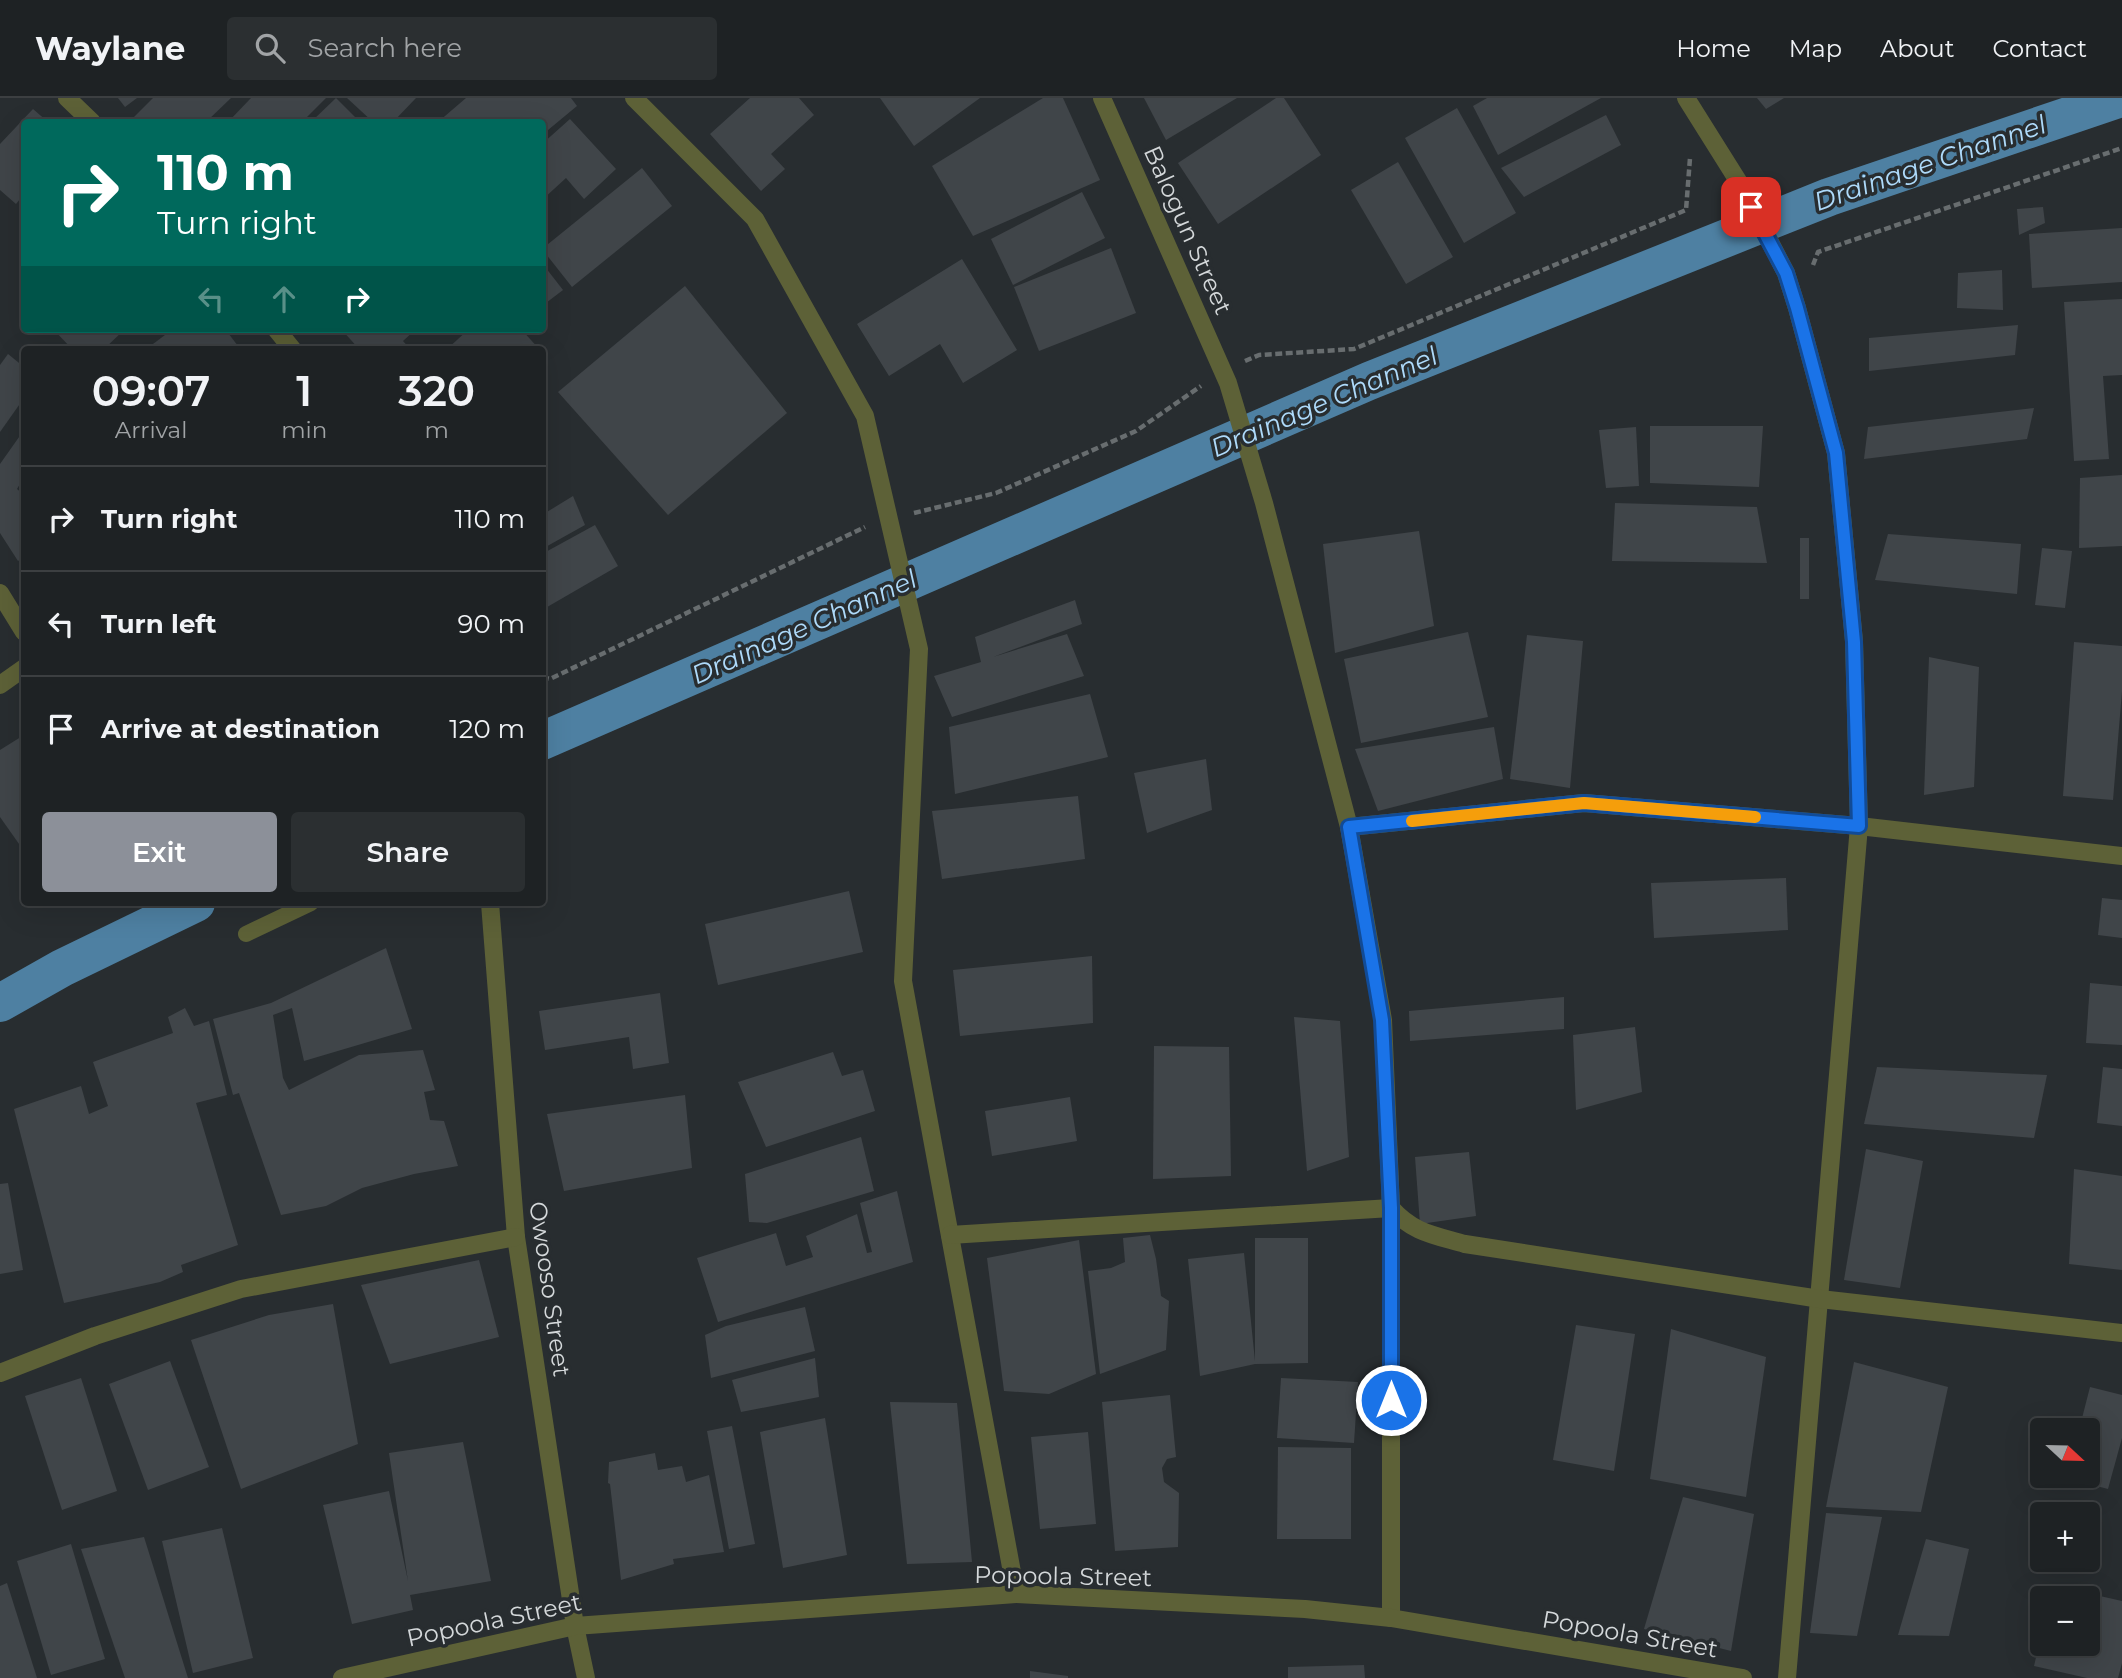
<!DOCTYPE html>
<html lang="en">
<head>
<meta charset="utf-8">
<style>
	body { margin:0; font-family:Montserrat,sans-serif; background:#2b2f31; color:#f1f3f6; height:100vh; display:flex; flex-direction:column; font-size:26px; white-space:nowrap }
	* { box-sizing:border-box; margin:0 }
	p { font-size:23px; color:#a1a4a6 }
	.icon { flex:none; width:38px; height:38px; fill:none; stroke:currentColor; stroke-width:2; stroke-linecap:round; stroke-linejoin:round }
	.map { position:relative; flex:1; overflow:hidden }
	.sheet { position:absolute; left:21px; top:248px; width:525px; height:560px; display:flex; flex-direction:column; background:#1e2224; border-radius:7px; box-shadow:0 7px 28px #0002,0 0 0 2px #3c3f41 }
	.sheet>* { flex:none }
	.hud { position:absolute; left:21px; top:21px; width:525px; height:214px; border-radius:7px; box-shadow:0 7px 28px #0002,0 0 0 2px #3c3f41; background:#00695c; color:#fff; overflow:hidden }
	.needle { width:46px; rotate:112deg }
	.buttons { position:absolute; left:2030px; top:1320px; display:grid; gap:14px }
	.buttons a { display:grid; place-items:center; width:70px; height:70px; border-radius:7px; background:#1e2224; box-shadow:0 7px 28px #0002,0 0 0 2px #3c3f41; font-size:35px }
	.pin { position:absolute; display:grid; place-items:center; width:60px; height:60px; color:#fff; margin:-30px; border-radius:14px; box-shadow:0 4px 10px #0006 }
	.me { position:absolute; width:77px; margin:-38px; rotate:0deg; stroke-linejoin:round; filter:drop-shadow(0 0 5px #0008) }
	.turn { display:flex; align-items:center; gap:24px; height:147px; padding:0 21px; font-size:32px }
	.turn .icon { width:91px; height:91px; stroke-width:2.5 }
	.turn b { display:block; font-size:49px; line-height:60px }
	.lanes { display:flex; align-items:center; height:66px; padding:0 21px; background:#0003; justify-content:center; gap:35px; direction:ltr }
	.lanes .off { opacity:.35 }
	.eta { display:flex; justify-content:space-evenly; align-items:center; height:119px; text-align:center }
	.eta b { font-size:42px; font-weight:600; line-height:49px }
	.primary-button { display:flex; gap:14px; margin-top:auto; padding:14px 21px }
	.primary-button a { flex:1; height:80px; border-radius:7px; background:#8c9099; color:#fff; font-size:28px; font-weight:600; line-height:80px; text-align:center }
	.primary-button a+a { background:#2b2f31; color:#f1f3f6 }
	ul { padding:0; list-style:none }
	li { display:flex; align-items:center; gap:21px; height:105px; padding:0 21px; border-top:2px solid #3c3f41 }
	li div { flex:1 }
	li b { display:block; font-size:26px }
	li em { font-style:normal }
	header { display:flex; align-items:center; gap:42px; box-sizing:border-box; height:98px; padding:0 35px; background:#1e2224; border-bottom:2px solid #3c3f41 }
	header strong { font-size:33px }
	nav { display:flex; gap:38px; margin-inline-start:auto; font-size:24px }
	.search { width:490px; height:63px; background:#2b2f31; display:flex; align-items:center; gap:18px; box-sizing:border-box; padding:0 24px; border-radius:7px; color:#a1a4a6; font-size:26px }
	.map>svg:first-child { display:block }
</style>
</head>
<body>
<header>
<strong>Waylane</strong>
<div class="search"><svg class="icon" aria-label="search" viewBox="0 0 24 24"><circle cx="10" cy="10" r="6"/><path d="M15 15l6 6"/></svg>Search here</div>
<nav><a>Home</a><a>Map</a><a>About</a><a>Contact</a></nav>
</header>
<div class="map">
<svg width="2122" height="1580" viewBox="0 0 2122 1580">
	<rect width="100%" height="100%" fill="#282d30"/>
	<g fill="none" stroke-linecap="round" stroke-linejoin="round">
		<g stroke="#4e80a2" stroke-width="38">
			<path d="M542 643 1369 283 1829 99 2121 0"/>
			<path d="M0 905 62 870 196 805"/>
		</g>
	</g>
	<g fill="#404549">
		<path d="M118 0H137L125 9Z"/>
		<path d="M153 0H231L206 24H138L133 20Z"/>
		<path d="M251 0H326L302 24H228Z"/>
		<path d="M336 0 360 24H311Z"/>
		<path d="M347 0H416L393 24H373Z"/>
		<path d="M466 0H571L577 8 542 37V24H438Z"/>
		<path d="M750 0H799L814 17 771 56 785 71 761 93 710 36Z"/>
		<path d="M880 0H980L914 48Z"/>
		<path d="M1043 0H1063L1100 82 973 138 932 68Z"/>
		<path d="M1144 0H1237L1166 42Z"/>
		<path d="M1276 0H1284L1321 57 1218 126 1178 65Z"/>
		<path d="M1487 0H1601L1498 57 1473 8Z"/>
		<path d="M1757 0H1784L1766 11Z"/>
		<path d="M1457 10 1516 115 1464 145 1405 40Z"/>
		<path d="M33 11 48 24H24V96L16 106 0 92V46Z"/>
		<path d="M1606 17 1621 47 1524 99 1501 70Z"/>
		<path d="M570 21 616 71 584 101 566 80 542 102V46Z"/>
		<path d="M1398 64 1453 159 1406 186 1351 92Z"/>
		<path d="M642 70 672 108 572 189 542 151Z"/>
		<path d="M1082 94 1105 140 1013 187 991 141Z"/>
		<path d="M2043 109 2045 125 2019 137 2017 111Z"/>
		<path d="M2122 130V184L2032 190 2029 136Z"/>
		<path d="M1111 150 1136 215 1039 253 1014 189Z"/>
		<path d="M962 161 1017 252 963 285 940 246 889 278 857 226Z"/>
		<path d="M542 165 563 192 542 208Z"/>
		<path d="M2002 172 2003 212 1957 210 1958 175Z"/>
		<path d="M685 188 787 315 668 417 558 294Z"/>
		<path d="M2122 201V277L2103 278 2109 361 2074 363 2064 204Z"/>
		<path d="M2018 227 2015 257 1869 273V240Z"/>
		<path d="M53 231H125L103 252H73Z"/>
		<path d="M173 231H225L238 248 233 252H145Z"/>
		<path d="M341 231H416L403 243 411 252H360Z"/>
		<path d="M469 231H521L540 252H446Z"/>
		<path d="M8 256 24 269V300L0 334V267Z"/>
		<path d="M2034 310 2027 341 1864 361 1868 329Z"/>
		<path d="M1650 328H1763L1759 389 1650 385Z"/>
		<path d="M1636 329 1639 388 1606 390 1599 332Z"/>
		<path d="M24 332V379L17 391 24 397V459L18 463 0 435V366Z"/>
		<path d="M2122 377V448L2079 450 2080 380Z"/>
		<path d="M573 398 585 427 542 451V417Z"/>
		<path d="M1615 405 1757 409 1767 465 1612 463Z"/>
		<path d="M595 427 618 468 542 512V456Z"/>
		<path d="M1419 433 1434 528 1335 555 1323 446Z"/>
		<path d="M1888 436 2021 446 2017 496 1875 482Z"/>
		<rect x="1800" y="440" width="9" height="61"/>
		<path d="M2042 450 2072 453 2065 510 2035 507Z"/>
		<path d="M1075 502 1082 526 993 559 1067 536 1084 578 952 619 934 578 981 564 975 539Z"/>
		<path d="M1468 534 1488 619 1361 645 1344 561Z"/>
		<path d="M1527 537 1583 543 1570 690 1510 681Z"/>
		<path d="M2074 544 2122 548V593L2113 702 2063 698Z"/>
		<path d="M1929 559 1979 569 1974 689 1924 697Z"/>
		<path d="M1090 596 1108 659 955 696 949 629Z"/>
		<path d="M1494 629 1503 681 1378 713 1355 651Z"/>
		<path d="M24 637V753L0 719V652Z"/>
		<path d="M1206 661 1212 712 1147 735 1134 675Z"/>
		<path d="M1078 698 1085 761 942 781 932 713Z"/>
		<path d="M1786 780 1788 832 1654 840 1651 785Z"/>
		<path d="M849 793 863 854 718 887 705 826Z"/>
		<path d="M2102 800 2122 802V840L2098 837Z"/>
		<path d="M386 850 412 931 304 963 292 910 273 917 283 980 289 992 359 957 423 952 435 992 424 994 430 1022 444 1023 458 1068 414 1076 362 1090 326 1108 281 1117 239 995 233 997 213 921 271 905Z"/>
		<path d="M1092 858 1093 925 960 938 953 872Z"/>
		<path d="M2090 885 2122 888V947L2086 945Z"/>
		<path d="M660 895 669 965 633 971 629 939 545 952 539 913Z"/>
		<path d="M1564 899V931L1410 943 1409 913Z"/>
		<path d="M185 910 194 928 209 923 227 997 196 1005 238 1147 181 1167 183 1174 160 1184 64 1205 14 1011 81 988 89 1016 108 1008 93 964 173 935 168 919Z"/>
		<path d="M1294 919 1340 923 1349 1059 1307 1073Z"/>
		<path d="M1635 929 1642 994 1576 1012 1573 937Z"/>
		<path d="M1154 948 1229 949 1231 1078 1153 1081Z"/>
		<path d="M833 954 842 978 863 972 875 1013 766 1049 738 984Z"/>
		<path d="M1877 969 2047 977 2034 1040 1864 1026Z"/>
		<path d="M2103 969 2122 971V1028L2097 1025Z"/>
		<path d="M685 997 692 1070 564 1093 547 1016Z"/>
		<path d="M1070 999 1077 1043 992 1058 985 1013Z"/>
		<path d="M861 1039 874 1093 767 1125 749 1124 745 1076Z"/>
		<path d="M1866 1051 1923 1063 1900 1190 1844 1182Z"/>
		<path d="M1469 1054 1476 1118 1420 1126 1415 1059Z"/>
		<path d="M2074 1071 2122 1078V1172L2069 1166Z"/>
		<path d="M8 1085 23 1172 0 1176V1086Z"/>
		<path d="M897 1093 913 1164 718 1224 697 1160 776 1135 786 1168 813 1159 806 1138 857 1116 867 1155 872 1154 860 1105Z"/>
		<path d="M1150 1137 1156 1161 1161 1198 1169 1203 1166 1252 1100 1276 1088 1173 1111 1170 1125 1164 1123 1140Z"/>
		<path d="M1255 1140H1308V1265L1255 1266 1200 1278 1188 1161 1244 1155 1255 1263Z"/>
		<path d="M1079 1142 1096 1276 1049 1296 1004 1293 987 1160Z"/>
		<path d="M479 1162 499 1239 390 1266 361 1187Z"/>
		<path d="M333 1206 358 1346 241 1391 191 1242 269 1217Z"/>
		<path d="M805 1209 815 1253 711 1280 705 1237 726 1228Z"/>
		<path d="M1576 1227 1635 1236 1614 1373 1553 1362Z"/>
		<path d="M1671 1231 1766 1259 1746 1399 1650 1381Z"/>
		<path d="M815 1260 819 1299 741 1314 732 1282Z"/>
		<path d="M170 1263 209 1369 148 1392 109 1286Z"/>
		<path d="M1854 1264 1948 1289 1921 1414 1826 1409Z"/>
		<path d="M81 1280 117 1393 62 1412 25 1298Z"/>
		<path d="M1281 1280 1358 1284 1354 1345 1277 1340Z"/>
		<path d="M2090 1289 2122 1297V1340L2108 1391 2066 1380 2067 1377H2088V1332H2079Z"/>
		<path d="M1170 1297 1176 1359 1167 1361 1162 1370 1164 1384 1179 1395 1178 1449 1115 1453 1102 1304Z"/>
		<path d="M890 1304 957 1305 972 1464 907 1466Z"/>
		<path d="M825 1320 847 1457 783 1470 760 1334Z"/>
		<path d="M732 1328 755 1446 729 1451 707 1333Z"/>
		<path d="M1088 1334 1096 1426 1040 1431 1031 1339Z"/>
		<path d="M463 1344 491 1483 410 1497 413 1512 352 1526 323 1407 389 1393 408 1483 389 1355Z"/>
		<path d="M1278 1349 1351 1350V1441H1277Z"/>
		<path d="M655 1355 658 1372 682 1368 686 1384 709 1377 724 1454 673 1461 674 1466 621 1482 610 1386 608 1385 609 1364Z"/>
		<path d="M1683 1399 1754 1416 1731 1553 1644 1531Z"/>
		<path d="M1826 1415 1882 1419 1857 1538 1810 1535Z"/>
		<path d="M222 1430 253 1560 193 1575 162 1443Z"/>
		<path d="M144 1439 188 1580H125L81 1451Z"/>
		<path d="M1926 1441 1969 1451 1949 1538 1898 1537Z"/>
		<path d="M71 1446 105 1561 51 1577 17 1463Z"/>
		<path d="M7 1485 37 1580H0V1488Z"/>
		<path d="M2060 1489 2122 1503V1565L2118 1580H2087L2034 1568 2041 1538 2042 1545H2088V1500H2057Z"/>
		<path d="M1364 1567 1365 1580H1288V1569Z"/>
		<path d="M1030 1573 1068 1578V1580H1030Z"/>
	</g>
	<g fill="none" stroke-linecap="round" stroke-linejoin="round">
		<g stroke="#686d6f" stroke-width="4.5" stroke-dasharray="7 3.5" stroke-linecap="butt">
			<path d="M1813 167 1818 154 2122 50"/>
			<path d="M1245 263 1259 257 1354 251 1686 112 1690 60"/>
			<path d="M914 415 996 395 1136 333 1201 288"/>
			<path d="M542 579 550 581 865 429"/>
		</g>
		<path stroke="#5d6137" stroke-width="16" d="M246 836 311 805"/>
		<g stroke="#5d6137" stroke-width="18">
			<path d="M67 0 92 24"/>
			<path d="M634 0 755 121 865 318 919 551 903 883 1016 1496"/>
			<path d="M1102 0 1228 285 1264 405 1349 729 1383 922 1391 1110V1520"/>
			<path d="M1686 0 1740 86 1786 175 1797 210 1836 355 1854 543 1859 728 1787 1580"/>
			<path d="M276 231 293 252"/>
			<path d="M0 495 24 534"/>
			<path d="M0 587 24 570"/>
			<path d="M1349 729 1584 705 1859 728 2122 758"/>
			<path d="M490 805 516 1139 575 1528 586 1580"/>
			<path d="M950 1137 1391 1110C1413 1135 1434 1137 1465 1146L1820 1201 2122 1235"/>
			<path d="M0 1275 95 1238 241 1191 516 1139"/>
			<path d="M342 1580 575 1528 1016 1496 1305 1511 1391 1520 1743 1580"/>
		</g>
	</g>
	<g fill="none" stroke-linecap="round" stroke-linejoin="round">
		<defs>
			<path id="route" d="M1391 1302V1110L1382 922 1349 729 1584 705 1859 728 1854 544 1836 355 1797 210 1786 175 1751 109"/>
		</defs>
		<use href="#route" stroke="#114b97" stroke-width="18"/>
		<use href="#route" stroke="#1a73e8" stroke-width="12"/>
		<path stroke="#f59e0b" stroke-width="12" d="M1412 723 1584 705 1755 719"/>
	</g>
	<g text-anchor="middle" dominant-baseline="central" stroke-width="7" stroke-linejoin="round" paint-order="stroke">
		<g font-size="24" fill="#d4d8da" stroke="#282d30">
			<text transform="translate(1188 132) rotate(66)">Balogun Street</text>
			<text transform="translate(550 1191) rotate(82)">Owooso Street</text>
			<text transform="translate(1063 1478) rotate(1)">Popoola Street</text>
			<text transform="translate(494 1522) rotate(-12)">Popoola Street</text>
			<text transform="translate(1630 1536) rotate(10)">Popoola Street</text>
		</g>
		<g font-size="26" font-style="italic" fill="#aedafa" stroke="#282d30">
			<text transform="translate(1930 65) rotate(-19)">Drainage Channel</text>
			<text transform="translate(1324 304) rotate(-23)">Drainage Channel</text>
			<text transform="translate(804 529) rotate(-24)">Drainage Channel</text>
		</g>
	</g>
</svg>
<div class="buttons">
<a><svg class="needle" viewBox="-14 -14 28 28"><path d="M0-13l5 13h-10z" fill="#e53935"/><path d="M0 13l5-13h-10z" fill="#a1a4a6"/></svg></a>
<a>+</a>
<a>−</a>
</div>
<div class="pin" style="left:1751px;top:109px;background:#d93025"><svg class="icon" aria-label="arrive" viewBox="0 0 24 24"><path d="M6 21V4h12l-3 4 3 4H6"/></svg></div>
<svg class="me" style="left:1391px;top:1302px" viewBox="-20 -20 40 40"><circle r="17" fill="#1a73e8" stroke="#fff" stroke-width="3"/><path d="M0-11L8 9 0 5-8 9z" fill="#fff"/></svg>
<div class="hud">
<div class="turn"><svg class="icon" aria-label="right" viewBox="0 0 24 24"><path d="M7 20v-9h11M14 6l5 5-5 5"/></svg><div><b>110 m</b>Turn right</div></div>
<div class="lanes"><svg class="icon off" aria-label="left" viewBox="0 0 24 24"><path d="M17 20v-9H6M10 6l-5 5 5 5"/></svg><svg class="icon off" aria-label="ahead" viewBox="0 0 24 24"><path d="M12 20V5M6 11l6-6 6 6"/></svg><svg class="icon" aria-label="right" viewBox="0 0 24 24"><path d="M7 20v-9h11M14 6l5 5-5 5"/></svg></div>
</div>
<section class="sheet">
<div class="eta">
<div><b>09:07</b><p>Arrival</p></div>
<div><b>1</b><p>min</p></div>
<div><b>320</b><p>m</p></div>
</div>
<ul>
<li><svg class="icon" aria-label="right" viewBox="0 0 24 24"><path d="M7 20v-9h11M14 6l5 5-5 5"/></svg><div><b>Turn right</b></div><em>110 m</em></li>
<li><svg class="icon" aria-label="left" viewBox="0 0 24 24"><path d="M17 20v-9H6M10 6l-5 5 5 5"/></svg><div><b>Turn left</b></div><em>90 m</em></li>
<li><svg class="icon" aria-label="arrive" viewBox="0 0 24 24"><path d="M6 21V4h12l-3 4 3 4H6"/></svg><div><b>Arrive at destination</b></div><em>120 m</em></li>
</ul>
<div class="primary-button"><a>Exit</a><a>Share</a></div>
</section>
</div>
</body>
</html>
